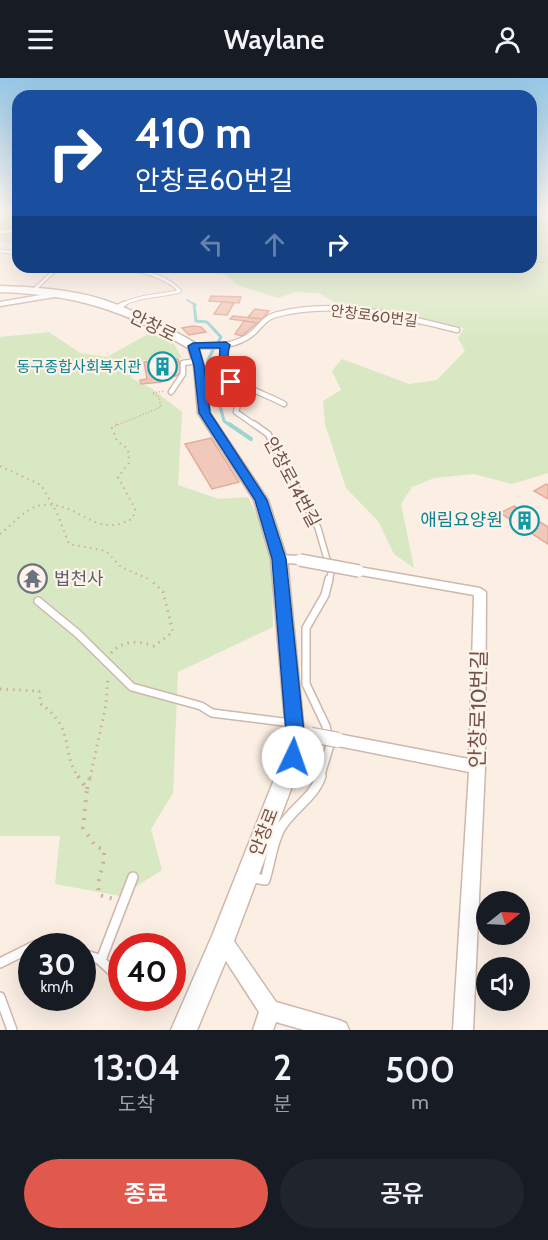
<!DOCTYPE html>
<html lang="ko">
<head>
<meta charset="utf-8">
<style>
	body { margin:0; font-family:Cabin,"Noto Sans KR",sans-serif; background:#20242c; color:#f1f3f6; height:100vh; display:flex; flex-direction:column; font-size:22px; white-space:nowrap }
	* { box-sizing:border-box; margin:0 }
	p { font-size:20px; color:#9ea1a6 }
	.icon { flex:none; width:33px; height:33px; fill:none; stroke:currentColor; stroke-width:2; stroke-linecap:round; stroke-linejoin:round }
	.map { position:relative; height:952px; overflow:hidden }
	.drawer { display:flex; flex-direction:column; background:#171b24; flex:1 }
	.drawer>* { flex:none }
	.banner { position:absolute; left:12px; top:12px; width:525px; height:183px; border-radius:18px; box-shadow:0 6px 24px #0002; background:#1a4fa0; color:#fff; overflow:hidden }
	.needle { width:39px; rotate:72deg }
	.buttons { position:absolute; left:476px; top:813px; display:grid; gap:12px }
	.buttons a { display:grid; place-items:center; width:54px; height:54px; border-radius:50%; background:#171b24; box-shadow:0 6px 24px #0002; font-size:30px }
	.speed { position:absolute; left:18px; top:855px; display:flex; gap:12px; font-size:30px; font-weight:700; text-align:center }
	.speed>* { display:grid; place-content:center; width:78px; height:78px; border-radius:50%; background:#171b24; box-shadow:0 6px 24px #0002; line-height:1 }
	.speed small { font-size:15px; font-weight:400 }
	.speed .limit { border:9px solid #d22; background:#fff; color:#111 }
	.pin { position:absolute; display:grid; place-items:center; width:51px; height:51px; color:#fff; margin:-26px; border-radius:12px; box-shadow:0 3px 9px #0006 }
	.me { position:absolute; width:66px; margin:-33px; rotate:3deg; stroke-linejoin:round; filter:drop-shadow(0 0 4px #0008) }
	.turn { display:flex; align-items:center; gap:21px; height:126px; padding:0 24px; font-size:27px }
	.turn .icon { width:78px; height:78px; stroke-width:2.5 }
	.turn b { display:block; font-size:42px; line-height:51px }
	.lanes { display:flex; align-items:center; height:57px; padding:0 24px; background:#0003; justify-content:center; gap:30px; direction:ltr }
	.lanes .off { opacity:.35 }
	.eta { display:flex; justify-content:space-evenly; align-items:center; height:102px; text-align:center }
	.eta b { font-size:36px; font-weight:600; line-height:42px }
	.button { display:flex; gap:12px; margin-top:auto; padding:12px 24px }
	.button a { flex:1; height:69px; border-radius:36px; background:#e1584c; color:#fff; font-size:24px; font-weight:600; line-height:69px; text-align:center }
	.button a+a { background:#20242c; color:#f1f3f6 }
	header { display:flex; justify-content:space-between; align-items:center; height:78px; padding:0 24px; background:#171b24; font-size:27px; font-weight:600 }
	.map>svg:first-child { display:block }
</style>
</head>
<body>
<header><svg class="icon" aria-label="menu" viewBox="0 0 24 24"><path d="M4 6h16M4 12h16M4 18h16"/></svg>Waylane<svg class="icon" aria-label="person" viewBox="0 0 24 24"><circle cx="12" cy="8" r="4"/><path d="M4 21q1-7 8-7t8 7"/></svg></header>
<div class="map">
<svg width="548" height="952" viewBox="0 0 548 952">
	<rect width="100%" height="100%" fill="#fbeee3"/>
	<g fill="#d7e8c2">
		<path d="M0 132H18V165L0 163Z"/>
		<path d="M531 142H548V395L512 406 474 396 434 400 412 409 401 426 414 490 394 476 378 443 346 410 325 346 323 323 341 312 332 293 342 281 409 306 437 302 465 273 458 260 464 250 414 247 350 230 330 222 319 215 296 214 278 220 237 207 227 197 178 189H531Z"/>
		<path d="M157 251 169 257 182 280 138 283 131 300 151 310 182 334 178 407 219 421 248 419 271 466 273 549 178 594 173 715 151 751 162 792 121 818 55 806 60 758H0V259L49 254 80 275 107 279Z"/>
	</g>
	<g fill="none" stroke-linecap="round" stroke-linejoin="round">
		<path stroke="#9fd4d5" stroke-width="2" d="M187 222 196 227"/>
		<g stroke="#9fd4d5" stroke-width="3">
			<path d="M194 226 196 243 207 244 221 259 217 266"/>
			<path d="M213 272 208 282 224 343 231 348"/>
		</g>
		<path stroke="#9fd4d5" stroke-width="4" d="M229 346 251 361"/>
	</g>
	<g fill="#f0c9bb" stroke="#e2ad9c" stroke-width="1.5">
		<path d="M211 218 241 219 239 225 209 223Z"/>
		<path d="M222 224 234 225 227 237 214 236Z"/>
		<path d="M255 231 269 233 262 241 248 239Z"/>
		<path d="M233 238 262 241 259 245 230 241Z"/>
		<path d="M244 243 257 245 242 258 235 256Z"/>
		<path d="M193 248 201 249 206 254 189 257 182 250Z"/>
		<path d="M178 281 182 294 176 298 160 300 161 304 141 306 140 302 147 301 144 284Z"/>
		<path d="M211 360 239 404 212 411 185 366Z"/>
		<path d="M546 406 548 407V421L534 413Z"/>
		<path d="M514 428 548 449V466L500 435Z"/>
	</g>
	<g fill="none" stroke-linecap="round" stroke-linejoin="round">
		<defs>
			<g id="service-far4">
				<path d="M0 154 18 152"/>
				<path d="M0 173 18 175"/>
				<path d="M23 189 55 192 34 212"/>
				<path d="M55 192C92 189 152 184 180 213 157 219 144 216 121 227"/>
			</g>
			<g id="service-far3">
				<path d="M116 230 124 226"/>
				<path d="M226 267C218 306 257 311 284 326"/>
				<path d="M193 268C215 269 237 269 254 254 261 247 265 240 275 237 333 220 400 238 457 252"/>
				<path d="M234 301 232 311 239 323 236 334 256 348"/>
				<path d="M171 314 183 296V285L197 283"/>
			</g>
			<path id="service-far2" d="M254 346 268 356 318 450 331 495 329 502"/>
			<g id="service-far1">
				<path d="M38 523 77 555 132 609 201 628 212 635 291 645"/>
				<path d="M320 700 330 667 326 648 306 606V550L325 517 329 501"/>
			</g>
			<g id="service">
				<path d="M250 799 265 802C270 786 272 766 280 751 291 731 314 720 321 698"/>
				<path d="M144 868 147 866"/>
				<path d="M82 876 99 881 111 892 122 884"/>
				<path d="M101 882 133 799"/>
				<path d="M0 885 34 868"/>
				<path d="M0 919 12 952"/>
			</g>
			<g id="minor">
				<path d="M58 214H61V218L0 228V224Z"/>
				<path d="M279 477 300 478 306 482 300 486 275 484 273 481 275 478Z"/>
				<path d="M359 489 480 510 486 514 485 689 473 952H453L469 694 338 668 333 667 330 662 333 657 338 656 469 681 474 517 355 496 353 493Z"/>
				<path d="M222 854 229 856 276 924 339 942 346 945 349 952H304L276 944 273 952H253L259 934 213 863 215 856Z"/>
			</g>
			<path id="tertiary" d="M0 208C33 209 69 211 101 221 134 232 166 248 197 266L204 288 210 335 268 422 287 481 304 655 303 679 234 863 197 952H171L212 858 283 679 286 655 271 481 254 422 198 335 194 288 188 270C125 232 73 216 0 214Z"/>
		</defs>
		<use href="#service-far4" stroke="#ceb7ad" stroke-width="4.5"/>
		<use href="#service-far3" stroke="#ceb7ad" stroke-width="7"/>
		<use href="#service-far2" stroke="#ceb7ad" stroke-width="8"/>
		<use href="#service-far1" stroke="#ceb7ad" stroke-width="10"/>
		<use href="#service" stroke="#ceb7ad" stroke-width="12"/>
		<use href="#minor" stroke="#ceb7ad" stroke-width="3"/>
		<use href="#tertiary" stroke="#ceb7ad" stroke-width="3"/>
		<g stroke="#d4ac9f" stroke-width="1.5" stroke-dasharray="1 2" stroke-linecap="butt">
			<path d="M531 151 548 150"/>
			<path d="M531 184H545L548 181"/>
			<path d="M115 348 161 329 159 319 152 315 165 313"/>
		</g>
		<g stroke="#d4ac9f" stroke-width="2" stroke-dasharray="1.5 4.5" stroke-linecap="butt">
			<path d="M0 388 41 407 57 435 69 466 106 473 121 489 151 502"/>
			<path d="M0 456C12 447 26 429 42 427 78 422 96 463 133 440L135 431 118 399 129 385 128 371 117 363 112 350 117 346"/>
		</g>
		<g stroke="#d4ac9f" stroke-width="3" stroke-dasharray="1.5 5" stroke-linecap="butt">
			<path d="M111 575C123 562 138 562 154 568L173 554 163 514 150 501"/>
			<path d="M0 611 39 613 41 626C77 653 59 671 79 700"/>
			<path d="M90 700 106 627 108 598"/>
		</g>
		<g stroke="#d4ac9f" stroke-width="4" stroke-dasharray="2 7" stroke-linecap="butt">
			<path d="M78 698 87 711 83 750 96 769 104 771C105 792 96 797 99 817L114 821"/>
			<path d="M87 711 90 698"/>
		</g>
		<use href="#service-far4" stroke="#fff" stroke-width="3"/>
		<use href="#service-far3" stroke="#fff" stroke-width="4.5"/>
		<use href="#service-far2" stroke="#fff" stroke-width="5"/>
		<use href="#service-far1" stroke="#fff" stroke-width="7"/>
		<use href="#service" stroke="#fff" stroke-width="9"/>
		<use href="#minor" fill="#fff" fill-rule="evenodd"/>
		<use href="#tertiary" fill="#fff" fill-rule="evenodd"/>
		<defs>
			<path id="minor-bridge-far1" d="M300 482 359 493"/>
			<path id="minor-bridge" d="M311 657 338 662"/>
		</defs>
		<use href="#minor-bridge-far1" stroke="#ceb7ad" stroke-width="14" stroke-linecap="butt"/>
		<use href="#minor-bridge" stroke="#ceb7ad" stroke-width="17" stroke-linecap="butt"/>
		<use href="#minor-bridge-far1" stroke="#fff" stroke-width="11"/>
		<use href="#minor-bridge" stroke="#fff" stroke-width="14"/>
	</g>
	<linearGradient id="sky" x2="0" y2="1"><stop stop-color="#95c7e6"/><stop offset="0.5" stop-color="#fdf7f2"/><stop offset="1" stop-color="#fdf7f2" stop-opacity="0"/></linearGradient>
	<rect width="548" height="266" fill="url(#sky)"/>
	<path fill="#1a73e8" stroke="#114b97" stroke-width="1.5" d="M226 264 230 267C224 284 234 286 239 301L231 307 226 304 228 297 219 286 220 270H199L204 288 210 335 267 422 286 481 304 655 299 684 293 687 287 684 284 679 286 655 272 481 255 422 199 335 194 288 188 268 193 265Z"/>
	<defs>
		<symbol id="building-ring" viewBox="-11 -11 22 22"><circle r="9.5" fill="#fef3e9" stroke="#0f9aa8" stroke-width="1.5"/><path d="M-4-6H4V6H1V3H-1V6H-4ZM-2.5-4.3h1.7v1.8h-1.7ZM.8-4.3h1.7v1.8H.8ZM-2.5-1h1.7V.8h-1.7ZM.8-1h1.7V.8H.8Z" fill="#0f9aa8"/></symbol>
		<symbol id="temple-ring" viewBox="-11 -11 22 22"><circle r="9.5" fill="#fef3e9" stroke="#6b7280" stroke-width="1.5"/><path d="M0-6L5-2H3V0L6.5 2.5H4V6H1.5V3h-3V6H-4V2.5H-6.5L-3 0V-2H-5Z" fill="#6b7280"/></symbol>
	</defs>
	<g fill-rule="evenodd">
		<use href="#building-ring" x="146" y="272" width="33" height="33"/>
		<use href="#building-ring" x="508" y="426" width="33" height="33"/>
		<use href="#temple-ring" x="16" y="484" width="33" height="33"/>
	</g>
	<g text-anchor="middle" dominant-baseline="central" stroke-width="4.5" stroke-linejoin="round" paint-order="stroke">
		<g font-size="15" fill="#72534a" stroke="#fef3e9">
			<text transform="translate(374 238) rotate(7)">안창로60번길</text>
		</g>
		<g font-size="15" fill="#0d838f" stroke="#fef3e9" text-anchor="end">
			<text x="141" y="289">동구종합사회복지관</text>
		</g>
		<g font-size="18" fill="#72534a" stroke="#fef3e9">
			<text transform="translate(153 248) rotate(26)">안창로</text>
			<text transform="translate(292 404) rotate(62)">안창로14번길</text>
			<text transform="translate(264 754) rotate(-69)">안창로</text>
		</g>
		<g font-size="18" fill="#0d838f" stroke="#fef3e9" text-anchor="end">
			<text x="503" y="442">애림요양원</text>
		</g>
		<g font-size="18" fill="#5b616d" stroke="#fef3e9" text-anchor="start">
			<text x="54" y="501">법천사</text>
		</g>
		<g font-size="21" fill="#72534a" stroke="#fef3e9">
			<text transform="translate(478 631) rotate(-89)">안창로10번길</text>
		</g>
	</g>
</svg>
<div class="buttons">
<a><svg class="needle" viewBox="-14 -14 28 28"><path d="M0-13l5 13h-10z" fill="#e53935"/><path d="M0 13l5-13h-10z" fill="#9ea1a6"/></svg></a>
<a><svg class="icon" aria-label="sound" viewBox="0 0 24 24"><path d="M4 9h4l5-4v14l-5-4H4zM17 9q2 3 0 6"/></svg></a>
</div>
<div class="speed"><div>30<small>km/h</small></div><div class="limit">40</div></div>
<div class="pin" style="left:231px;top:304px;background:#d93025"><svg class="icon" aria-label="arrive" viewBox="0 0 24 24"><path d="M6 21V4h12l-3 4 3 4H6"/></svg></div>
<svg class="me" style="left:293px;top:679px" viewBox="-20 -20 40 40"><circle r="19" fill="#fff"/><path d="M0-13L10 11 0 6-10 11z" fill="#1a73e8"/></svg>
<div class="banner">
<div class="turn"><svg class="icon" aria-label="right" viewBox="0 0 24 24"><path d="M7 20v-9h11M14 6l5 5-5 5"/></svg><div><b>410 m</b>안창로60번길</div></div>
<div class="lanes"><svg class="icon off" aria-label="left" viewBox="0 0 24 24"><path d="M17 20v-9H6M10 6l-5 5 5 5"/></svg><svg class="icon off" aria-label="ahead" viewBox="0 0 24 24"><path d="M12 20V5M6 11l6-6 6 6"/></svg><svg class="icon" aria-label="right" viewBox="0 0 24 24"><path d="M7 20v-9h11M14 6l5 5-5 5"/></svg></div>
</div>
</div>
<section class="drawer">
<div class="eta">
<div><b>13:04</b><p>도착</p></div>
<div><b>2</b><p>분</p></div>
<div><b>500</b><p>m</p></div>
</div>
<div class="button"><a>종료</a><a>공유</a></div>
</section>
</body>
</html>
